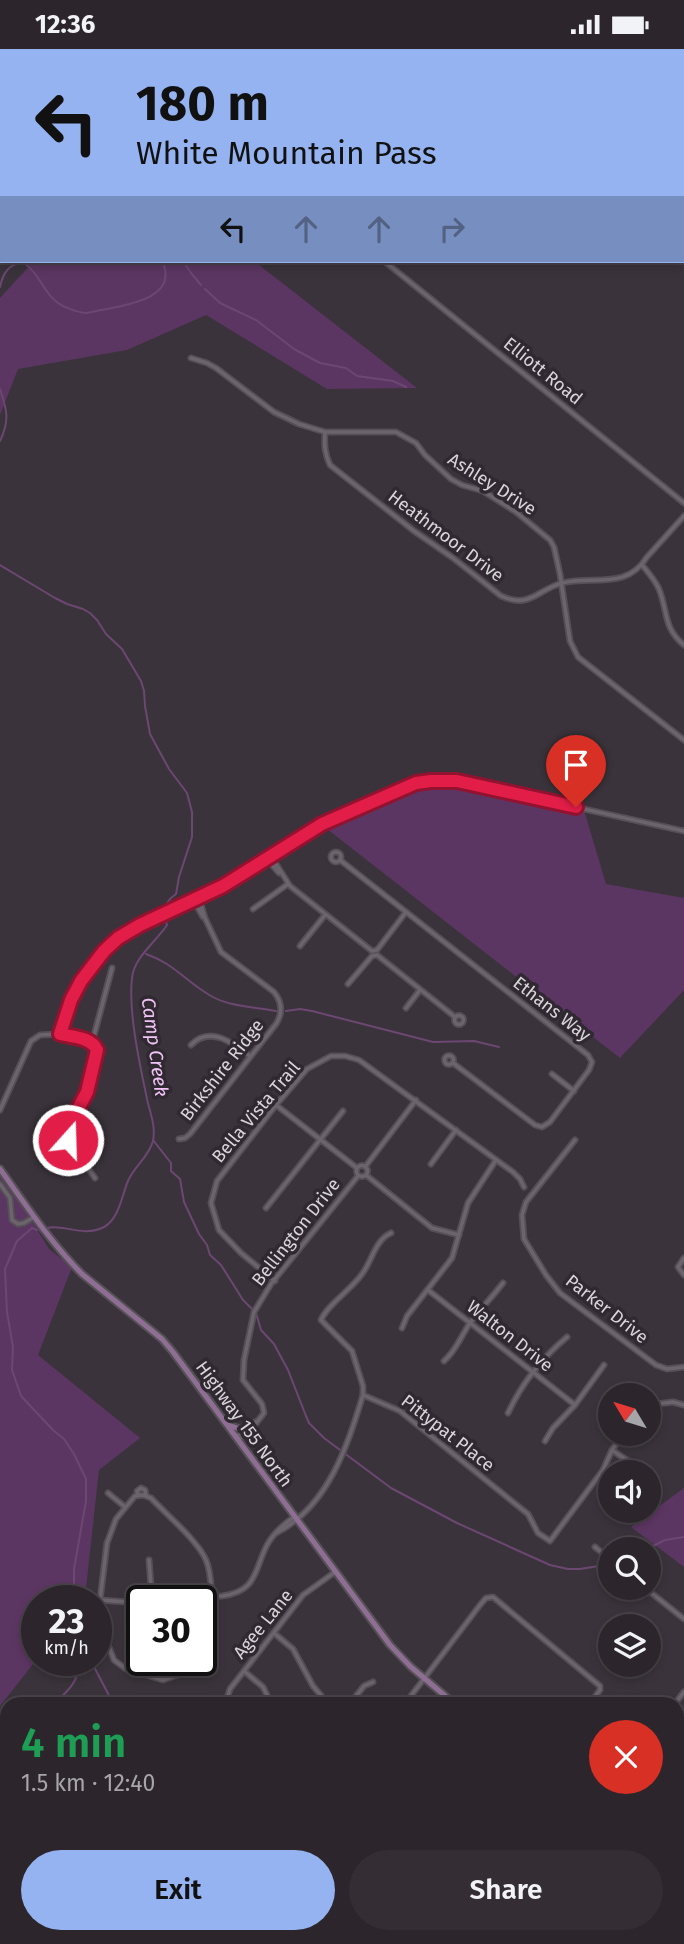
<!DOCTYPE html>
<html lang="en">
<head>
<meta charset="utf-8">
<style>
	body { margin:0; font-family:"Fira Sans",sans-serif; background:#342e34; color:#f1f3f6; height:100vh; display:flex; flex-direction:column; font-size:26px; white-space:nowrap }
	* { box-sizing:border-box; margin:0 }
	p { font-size:23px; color:#a6a5a9 }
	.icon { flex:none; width:38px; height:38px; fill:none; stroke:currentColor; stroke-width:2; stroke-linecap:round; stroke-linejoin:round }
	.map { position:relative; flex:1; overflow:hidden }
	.details { position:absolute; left:0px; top:1648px; width:684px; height:247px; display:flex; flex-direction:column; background:#2c262c; border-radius:21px 21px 0 0; box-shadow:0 4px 10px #0003,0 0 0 2px #484348 }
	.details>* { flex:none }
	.hud { position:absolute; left:0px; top:0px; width:684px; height:214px; box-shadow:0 4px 10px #0003,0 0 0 2px #484348; background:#95b2f1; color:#111; overflow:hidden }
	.needle { width:46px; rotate:308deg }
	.buttons { position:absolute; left:598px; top:1334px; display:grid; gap:14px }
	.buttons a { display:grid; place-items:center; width:63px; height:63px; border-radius:50%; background:#2c262c; box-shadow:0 4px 10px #0003,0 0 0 2px #484348; font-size:35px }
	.speed { position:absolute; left:21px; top:1536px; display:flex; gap:14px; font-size:35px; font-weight:700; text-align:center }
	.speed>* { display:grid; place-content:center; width:91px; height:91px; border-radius:50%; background:#2c262c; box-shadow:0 4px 10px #0003,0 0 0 2px #484348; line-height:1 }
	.speed small { font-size:18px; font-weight:400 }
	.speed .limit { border:4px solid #111; border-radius:10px; background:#fff; color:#111 }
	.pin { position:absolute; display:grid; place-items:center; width:60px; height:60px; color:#fff; margin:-72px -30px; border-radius:50% 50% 50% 0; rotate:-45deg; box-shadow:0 0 7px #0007 }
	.pin .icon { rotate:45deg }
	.me { position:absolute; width:77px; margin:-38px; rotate:20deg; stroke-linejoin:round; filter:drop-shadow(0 0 5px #0008) }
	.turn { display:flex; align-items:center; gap:24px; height:147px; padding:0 21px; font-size:32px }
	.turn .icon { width:91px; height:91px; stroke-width:2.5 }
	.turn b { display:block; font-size:49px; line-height:60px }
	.lanes { display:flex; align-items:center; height:66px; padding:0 21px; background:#0003; justify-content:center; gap:35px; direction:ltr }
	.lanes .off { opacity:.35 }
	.round { display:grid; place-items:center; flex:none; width:74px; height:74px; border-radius:37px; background:#342e34 }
	.headline { display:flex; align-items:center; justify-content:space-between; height:119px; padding:0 21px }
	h1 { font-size:42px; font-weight:600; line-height:52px; color:#1e9e55 }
	.cta { display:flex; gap:14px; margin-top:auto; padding:14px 21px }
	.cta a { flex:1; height:80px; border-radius:42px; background:#95b2f1; color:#111; font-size:28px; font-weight:600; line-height:80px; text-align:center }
	.cta a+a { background:#342e34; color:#f1f3f6 }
	.status { display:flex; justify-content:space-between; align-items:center; height:49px; padding:0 35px; background:#2c262c; direction:ltr }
	.status svg { height:19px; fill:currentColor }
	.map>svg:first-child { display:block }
</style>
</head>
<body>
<div class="status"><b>12:36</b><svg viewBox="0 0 49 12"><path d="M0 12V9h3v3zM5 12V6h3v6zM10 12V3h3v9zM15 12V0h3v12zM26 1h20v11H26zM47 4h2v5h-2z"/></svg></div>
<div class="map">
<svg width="684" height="1895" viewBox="0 0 684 1895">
	<rect width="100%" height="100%" fill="#3a333b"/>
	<g fill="#5c3662">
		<path d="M34 212H254L417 339 327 340 206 266 127 301 18 320 0 366V249Z"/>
		<path d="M427 724 460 736 584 761 606 835 684 849V941L620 1009 322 776Z"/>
		<path d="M0 1122 5 1128 49 1200 72 1218 38 1306 140 1389 99 1421 85 1548 82 1552H37V1610L0 1657Z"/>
		<path d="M684 1439V1518L631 1478Z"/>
		<path d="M0 1696 7 1702V1797L0 1806Z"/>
		<path d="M684 1855V1895H314L320 1888H677V1861Z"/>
	</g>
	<path fill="#3e0a46" stroke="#6c4772" stroke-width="2" d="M548 1888H617L600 1895H548Z"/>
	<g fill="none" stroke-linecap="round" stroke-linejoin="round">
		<g stroke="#6c4772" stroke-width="2">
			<path d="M169 2 172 0"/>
			<path d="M255 2 256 0"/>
			<path d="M0 50H2"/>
			<path d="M183 212 191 224 201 236"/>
			<path d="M0 238C3 224 9 214 24 214 42 226 44 249 65 258 70 260 79 264 86 264 93 263 100 261 107 260 132 255 179 247 162 212"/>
			<path d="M205 240 220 254 256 271 294 300 320 314 346 319 357 327 393 332 406 338"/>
			<path d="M0 340C7 361 10 371 0 392"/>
			<path d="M0 516 55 549 67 555 83 560 90 564 97 571 106 585 122 600 141 632 144 642 145 657 150 685 169 720 187 744 192 763V788L179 828 176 845C164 853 162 864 167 876 156 893 134 908 132 929 128 963 140 1016 147 1050 150 1064 156 1077 153 1092 149 1108 134 1117 128 1132 122 1146 119 1170 104 1178 83 1189 62 1174 47 1179"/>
			<path d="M146 905C175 915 186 933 211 947 230 958 255 958 276 962"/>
			<path d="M286 962 300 960 312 962 433 993 474 992 499 998"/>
			<path d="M153 1091 171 1114V1122L180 1130 184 1153 199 1185 207 1196 210 1206 221 1216 243 1251 256 1264 261 1281 274 1295 288 1321 306 1367 309 1374 324 1389 391 1439 457 1474 550 1516 568 1520H580L611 1515"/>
			<path d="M37 1181 32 1179 17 1192 5 1220 7 1263 13 1298 12 1321 21 1347 53 1381 64 1390 74 1405 86 1430V1452L74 1520V1552"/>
			<path d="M647 1500 665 1491 684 1488"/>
			<path d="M91 1612 114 1656"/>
			<path d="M53 1656C67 1643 80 1632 79 1612"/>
			<path d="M0 1694 7 1683"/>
		</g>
		<defs>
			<g id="minor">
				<path d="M111 0 113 2"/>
				<path d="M468 0V2"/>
				<path d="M624 0 626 2"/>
				<path d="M682 47 684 48"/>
				<path d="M682 156H684"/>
				<path d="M384 212 684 454"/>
				<path d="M191 309 207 314 216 319 274 363 299 375 325 383H396L416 394 425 406 451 430 462 436 483 442 516 463 550 491 554 498 560 525 570 592 578 608 684 691"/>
				<path d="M325 384C324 397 325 405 330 416L414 482 453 509 501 547C530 560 537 541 562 534 593 526 626 542 647 508L684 467"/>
				<path d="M642 516C648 523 655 531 659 540 668 562 663 579 684 596"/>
				<circle cx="336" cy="808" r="5"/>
				<path d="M271 807 290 837 372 902"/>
				<path d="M267 810 279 824"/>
				<path d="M340 811 588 1006 592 1013 589 1021 550 1073 542 1078 535 1076 453 1014"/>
				<path d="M194 852 203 868"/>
				<path d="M253 860 288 835"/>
				<path d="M300 897 325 866"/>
				<path d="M372 902 377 901 406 863"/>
				<path d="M377 906 455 968"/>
				<path d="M348 935 372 907 377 906"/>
				<path d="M406 959 420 941"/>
				<circle cx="459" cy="971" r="4.5"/>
				<path d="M60 985 87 991 96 997C98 1012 92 1033 85 1047 79 1062 65 1077 70 1094L95 1129"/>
				<path d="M92 994 112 919"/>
				<path d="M191 996C210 976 233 994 250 1007"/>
				<circle cx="449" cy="1011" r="4.5"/>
				<path d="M552 1025 574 1042"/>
				<path d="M276 1056 357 1119"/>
				<path d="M0 1061 31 992 40 986 60 985C70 952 83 921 108 897 137 870 187 857 222 838 247 825 269 807 293 792 318 776 344 765 370 753 398 740 424 729 457 732L684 782"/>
				<path d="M179 1090 185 1089 190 1085 276 975C283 964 282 953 274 943L221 903 205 869 199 849"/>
				<path d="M68 1091 61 1089 59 1086 61 1082 69 1080"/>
				<path d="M575 1091 526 1153 522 1166 524 1190 546 1226 560 1244 656 1316 667 1320 684 1318"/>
				<path d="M431 1115 456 1081"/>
				<circle cx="362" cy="1122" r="5.5"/>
				<path d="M365 1118 416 1051"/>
				<path d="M366 1126 432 1179 459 1186"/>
				<path d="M0 1135 10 1149 12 1171 18 1175 24 1174 34 1168"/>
				<path d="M266 1159 343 1062"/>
				<path d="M684 1209 678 1218 684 1226"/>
				<path d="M275 1232 241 1204 219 1181 211 1154 217 1132 276 1056 307 1020 331 1007H345L359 1011 513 1123 520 1130 524 1138"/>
				<path d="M428 1241 575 1356"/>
				<path d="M402 1279 407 1267 452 1209 468 1154 496 1111"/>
				<path d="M444 1312C456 1302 461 1287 470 1274 480 1261 492 1248 503 1234"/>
				<path d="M363 1346 400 1362 528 1465 538 1484 550 1492 603 1421 612 1401 624 1384"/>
				<path d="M649 1356 673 1353 684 1356"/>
				<path d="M508 1364C522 1334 542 1309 567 1288"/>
				<path d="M236 1388 255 1373"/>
				<path d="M238 1391 250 1382 264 1364 262 1355 243 1331 244 1311 254 1263 271 1235 358 1127"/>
				<path d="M545 1392 553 1379 575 1356 604 1316"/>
				<path d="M612 1401 644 1423"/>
				<path d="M649 1423 652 1424"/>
				<path d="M108 1444 125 1458"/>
				<path d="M138 1446 137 1442 141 1439 145 1441 146 1446"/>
				<path d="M276 1484C328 1458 347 1398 363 1346V1337L352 1302 321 1271C328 1255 351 1241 362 1225 372 1212 375 1191 391 1184"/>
				<path d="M595 1498 611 1511"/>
				<path d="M149 1511 152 1550"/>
				<path d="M644 1538 684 1570"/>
				<path d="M100 1551 127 1553 222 1547C258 1542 254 1521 267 1496 273 1485 284 1475 294 1468"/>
				<path d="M274 1584 293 1600 313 1637 329 1656"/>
				<path d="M188 1612 177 1626 163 1631 126 1620 114 1611 103 1583 100 1551 107 1494 116 1470 135 1447 143 1446 151 1449C166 1465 198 1492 206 1511 211 1522 211 1536 212 1549 213 1567 213 1581 201 1595"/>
				<path d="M244 1622 263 1638 272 1656"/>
				<path d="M225 1656 230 1640 303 1546 335 1523"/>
				<path d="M349 1656 364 1637 373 1633"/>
				<path d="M404 1656 480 1556 486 1549 493 1548 600 1637V1641L589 1656"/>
				<path d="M674 1656 684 1643"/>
				<path d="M677 1717 684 1721"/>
				<path d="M677 1807 684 1797"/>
				<path d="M0 1874 7 1879"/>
				<path d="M18 1888 27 1895"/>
				<path d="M173 1888 181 1895"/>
				<path d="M270 1892 272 1888"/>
				<path d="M49 1895 55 1888"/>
				<path d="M113 1895 118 1888"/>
			</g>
			<g id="major">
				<path d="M0 1120C26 1156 50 1193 82 1225L162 1290 173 1303 390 1596 411 1618 456 1656"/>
				<path d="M228 1376 240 1380 248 1378"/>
				<path d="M677 1810 684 1815"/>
			</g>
		</defs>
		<use href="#minor" stroke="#554f56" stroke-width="7"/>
		<use href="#major" stroke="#554f56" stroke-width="9"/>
		<use href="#minor" stroke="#6c646d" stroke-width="3.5"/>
		<use href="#major" stroke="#8f6e94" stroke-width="5"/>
	</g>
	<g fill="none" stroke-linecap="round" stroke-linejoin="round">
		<defs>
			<path id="route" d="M68 1091 70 1075 87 1043 97 1001C91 988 73 988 60 985L71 951 81 932 104 902 118 889 140 876 223 837 322 775 416 734 431 732H457L576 758"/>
		</defs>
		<use href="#route" stroke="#92132f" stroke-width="18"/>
		<use href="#route" stroke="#e11d48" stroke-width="12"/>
	</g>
	<g text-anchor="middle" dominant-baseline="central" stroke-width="7" stroke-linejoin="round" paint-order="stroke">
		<g font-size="18" fill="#d9d5da" stroke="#302931">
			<text transform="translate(543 322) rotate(39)">Elliott Road</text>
			<text transform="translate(492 435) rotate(32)">Ashley Drive</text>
			<text transform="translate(446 487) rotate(37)">Heathmoor Drive</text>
			<text transform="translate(552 960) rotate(38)">Ethans Way</text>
			<text transform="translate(222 1021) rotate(-52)">Birkshire Ridge</text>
			<text transform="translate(256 1063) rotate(-50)">Bella Vista Trail</text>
			<text transform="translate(296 1183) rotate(-52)">Bellington Drive</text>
			<text transform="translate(607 1260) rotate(38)">Parker Drive</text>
			<text transform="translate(510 1287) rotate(38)">Walton Drive</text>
			<text transform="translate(244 1375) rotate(54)">Highway 155 North</text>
			<text transform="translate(448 1384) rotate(38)">Pittypat Place</text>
			<text transform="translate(263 1575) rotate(-51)">Agee Lane</text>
		</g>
		<g font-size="19" font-style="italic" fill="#f0c3f6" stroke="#302931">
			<text transform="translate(155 998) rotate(82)">Camp Creek</text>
		</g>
	</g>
</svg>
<div class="buttons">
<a><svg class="needle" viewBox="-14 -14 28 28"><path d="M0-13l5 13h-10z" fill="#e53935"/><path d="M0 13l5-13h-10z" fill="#a6a5a9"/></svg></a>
<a><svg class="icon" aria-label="sound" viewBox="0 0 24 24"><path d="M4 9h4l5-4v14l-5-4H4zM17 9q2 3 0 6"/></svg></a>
<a><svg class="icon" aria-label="search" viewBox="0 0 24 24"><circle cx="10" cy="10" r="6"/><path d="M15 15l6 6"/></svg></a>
<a><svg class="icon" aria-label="layers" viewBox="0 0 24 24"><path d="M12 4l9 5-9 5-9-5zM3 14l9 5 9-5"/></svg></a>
</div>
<div class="speed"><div>23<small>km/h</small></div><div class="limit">30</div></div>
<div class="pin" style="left:576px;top:758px;background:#d93025"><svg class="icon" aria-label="arrive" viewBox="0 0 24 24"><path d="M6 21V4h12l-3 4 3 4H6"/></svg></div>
<svg class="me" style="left:68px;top:1091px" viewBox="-20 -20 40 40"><circle r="17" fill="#e11d48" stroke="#fff" stroke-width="3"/><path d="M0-11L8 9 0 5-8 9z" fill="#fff"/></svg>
<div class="hud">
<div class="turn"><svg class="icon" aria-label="left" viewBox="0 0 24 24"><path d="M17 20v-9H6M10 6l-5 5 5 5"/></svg><div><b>180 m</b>White Mountain Pass</div></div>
<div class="lanes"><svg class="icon" aria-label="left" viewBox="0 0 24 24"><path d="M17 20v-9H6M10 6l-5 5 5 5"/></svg><svg class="icon off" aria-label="ahead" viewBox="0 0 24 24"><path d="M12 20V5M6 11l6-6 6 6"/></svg><svg class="icon off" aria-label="ahead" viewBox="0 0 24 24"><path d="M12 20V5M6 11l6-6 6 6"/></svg><svg class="icon off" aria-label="right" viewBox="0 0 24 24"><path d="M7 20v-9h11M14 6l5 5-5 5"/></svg></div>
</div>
<section class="details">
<div class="headline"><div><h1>4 min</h1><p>1.5 km · 12:40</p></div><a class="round" style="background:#d93025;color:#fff"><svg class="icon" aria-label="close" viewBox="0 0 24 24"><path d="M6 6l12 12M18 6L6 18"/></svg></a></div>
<div class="cta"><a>Exit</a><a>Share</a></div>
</section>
</div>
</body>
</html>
